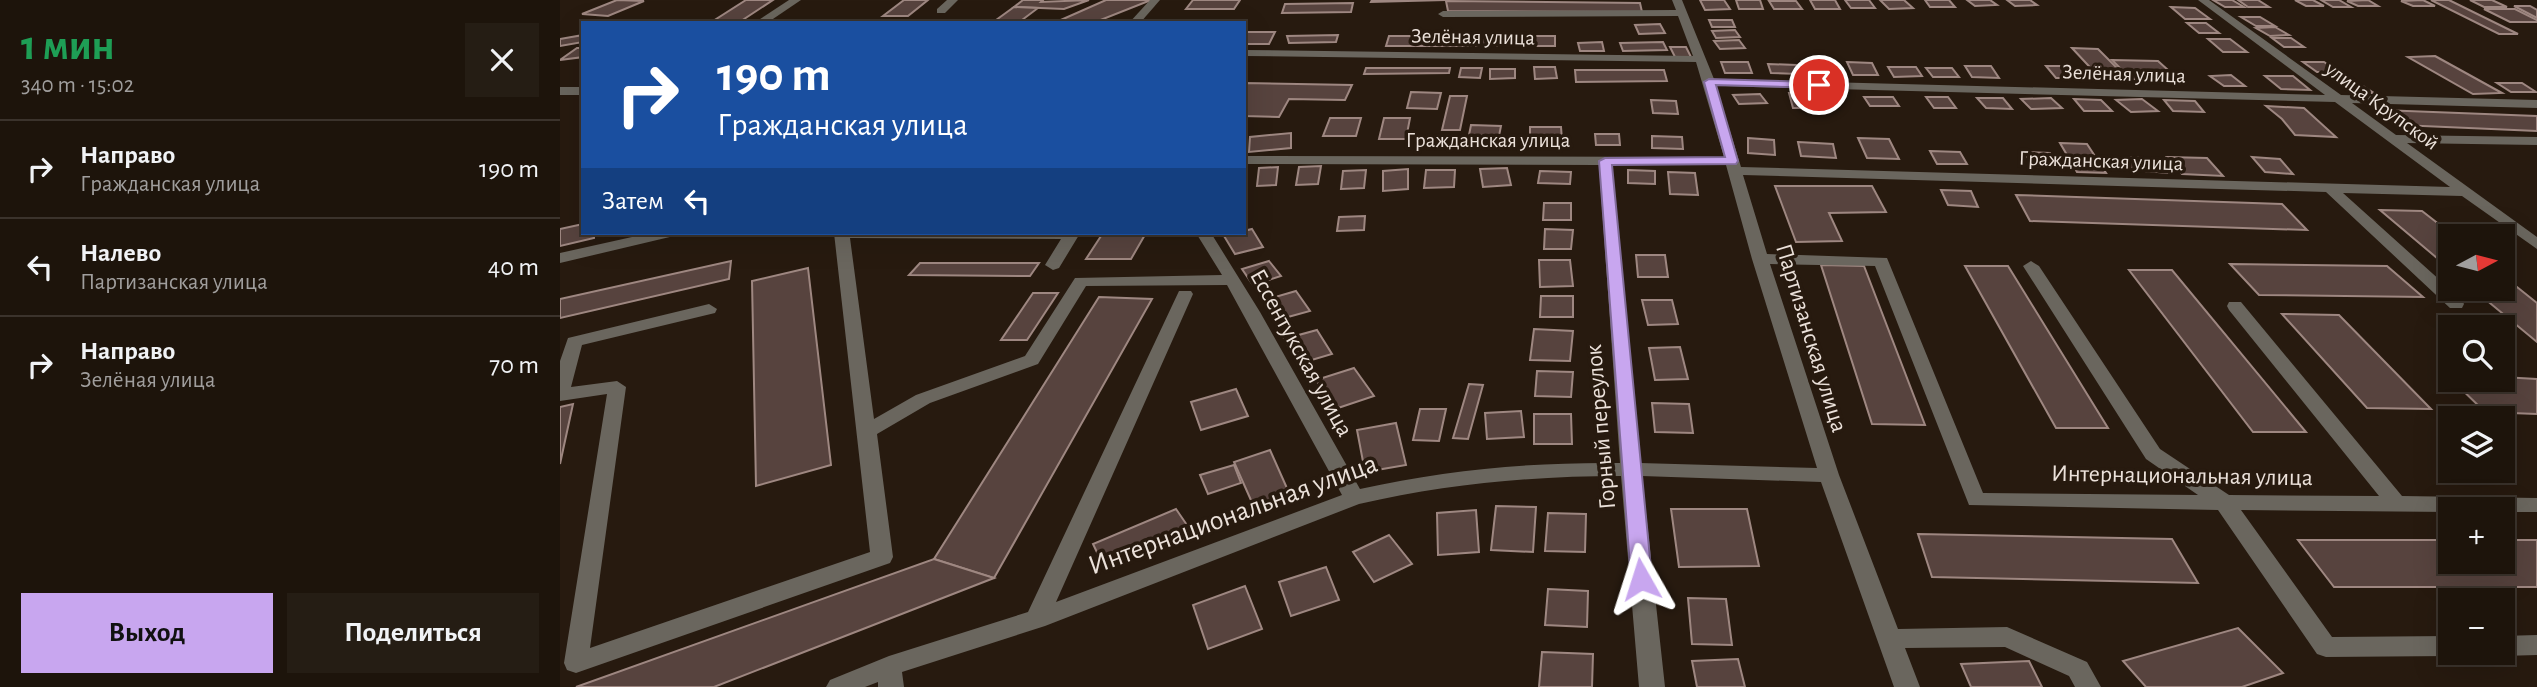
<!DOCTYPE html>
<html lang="ru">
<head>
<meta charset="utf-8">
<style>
	body { margin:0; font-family:"Alegreya Sans",sans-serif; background:#251d14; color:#f1f3f6; height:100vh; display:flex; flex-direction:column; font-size:26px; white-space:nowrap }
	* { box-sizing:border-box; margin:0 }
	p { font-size:23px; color:#a09e9d }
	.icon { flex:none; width:38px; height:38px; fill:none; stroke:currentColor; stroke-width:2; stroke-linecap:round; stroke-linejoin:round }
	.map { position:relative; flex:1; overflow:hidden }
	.details { display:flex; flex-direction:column; background:#1d140b; width:560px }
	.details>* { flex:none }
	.banner { position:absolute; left:21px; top:21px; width:665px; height:214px; border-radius:0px; box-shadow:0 7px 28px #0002,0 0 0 2px #3b332c; background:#1a4fa0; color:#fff; overflow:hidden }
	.needle { width:46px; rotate:83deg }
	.buttons { position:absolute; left:1878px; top:224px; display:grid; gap:14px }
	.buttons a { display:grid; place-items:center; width:77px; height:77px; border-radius:0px; background:#1d140b; box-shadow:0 7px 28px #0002,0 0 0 2px #3b332c; font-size:35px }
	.pin { position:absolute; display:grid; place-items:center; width:60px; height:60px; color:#fff; margin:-30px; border:4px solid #fff; border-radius:50%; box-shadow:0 2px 7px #0007 }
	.me { position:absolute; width:77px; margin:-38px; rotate:354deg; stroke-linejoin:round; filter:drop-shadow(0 0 5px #0008) }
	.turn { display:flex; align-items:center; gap:24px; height:147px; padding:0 21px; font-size:32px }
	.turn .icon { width:91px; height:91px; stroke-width:2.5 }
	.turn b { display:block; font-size:49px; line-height:60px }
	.then { display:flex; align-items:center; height:66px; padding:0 21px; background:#0003; gap:14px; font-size:26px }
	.round { display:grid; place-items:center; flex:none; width:74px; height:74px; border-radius:0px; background:#251d14 }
	.overview { display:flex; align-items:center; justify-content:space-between; height:119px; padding:0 21px }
	h1 { font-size:42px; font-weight:700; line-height:52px; color:#1e9e55 }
	.primary-button { display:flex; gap:14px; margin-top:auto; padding:14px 21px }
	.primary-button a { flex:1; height:80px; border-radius:0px; background:#c8a6ef; color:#111; font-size:28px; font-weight:700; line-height:80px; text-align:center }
	.primary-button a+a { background:#251d14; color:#f1f3f6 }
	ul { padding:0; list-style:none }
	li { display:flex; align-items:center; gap:21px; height:98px; padding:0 21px; border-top:2px solid #3b332c }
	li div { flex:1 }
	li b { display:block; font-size:26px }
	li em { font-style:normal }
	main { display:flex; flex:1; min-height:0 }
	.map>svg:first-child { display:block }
</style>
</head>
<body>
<main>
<section class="details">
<div class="overview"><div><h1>1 мин</h1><p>340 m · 15:02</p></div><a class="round"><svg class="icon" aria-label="close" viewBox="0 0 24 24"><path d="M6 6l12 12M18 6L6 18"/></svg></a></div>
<ul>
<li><svg class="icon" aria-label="right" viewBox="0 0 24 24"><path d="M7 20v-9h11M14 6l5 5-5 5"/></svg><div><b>Направо</b><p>Гражданская улица</p></div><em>190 m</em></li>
<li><svg class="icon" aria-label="left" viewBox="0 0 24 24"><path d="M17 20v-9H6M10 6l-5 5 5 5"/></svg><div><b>Налево</b><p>Партизанская улица</p></div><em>40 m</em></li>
<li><svg class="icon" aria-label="right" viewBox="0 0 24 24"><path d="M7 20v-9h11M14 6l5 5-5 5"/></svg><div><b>Направо</b><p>Зелёная улица</p></div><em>70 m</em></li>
</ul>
<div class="primary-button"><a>Выход</a><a>Поделиться</a></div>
</section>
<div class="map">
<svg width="1977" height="687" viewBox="0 0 1977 687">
	<rect width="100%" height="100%" fill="#271a0f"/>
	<g fill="#57433e" stroke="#9e8781" stroke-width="2">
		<path d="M57 0 84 1 48 16 22 14Z"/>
		<path d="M186 0H213L178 23H150Z"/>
		<path d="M344 0H368L348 16H323Z"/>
		<path d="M463 0H483L481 2 529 0 504 9 454 7Z"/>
		<path d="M546 0H591L533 23H494Z"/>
		<path d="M633 0H680L674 9H626Z"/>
		<path d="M812 0H886L811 2Z"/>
		<path d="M1140 0H1164L1170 9 1145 10Z"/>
		<path d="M1176 0H1200L1203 9H1179Z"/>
		<path d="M1250 0H1275L1280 9H1255Z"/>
		<path d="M1285 0H1309L1315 8H1291Z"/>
		<path d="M1320 0H1344L1353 8 1329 9Z"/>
		<path d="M1365 0H1389L1395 7H1370Z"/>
		<path d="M1407 0H1430L1437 5 1415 6Z"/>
		<path d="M1447 0H1470L1477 5 1455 6Z"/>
		<path d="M1653 0H1672L1684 7H1665Z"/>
		<path d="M1678 0H1698L1709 7H1688Z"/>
		<path d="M1735 0H1753L1764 6H1746Z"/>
		<path d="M1761 0H1779L1791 7H1773Z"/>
		<path d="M1808 0 1818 6H1798L1787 1Z"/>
		<path d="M1863 0 1875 6H1853L1841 1Z"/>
		<path d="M1871 0H1889L1958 34H1939Z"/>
		<path d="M1910 0H1932L1947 7H1924Z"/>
		<path d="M886 1 1080 3 1082 12 888 11Z"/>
		<path d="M1209 1H1236L1242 9H1214Z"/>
		<path d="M793 3 791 12 722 13 725 4Z"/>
		<path d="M1954 6H1970L1977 10V18Z"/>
		<path d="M454 7 478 8 458 23H432Z"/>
		<path d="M1611 7 1635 8 1650 19H1625Z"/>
		<path d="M1924 9H1955L1977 20V22H1950Z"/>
		<path d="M1681 17H1700L1715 26H1696Z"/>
		<path d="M1149 20H1172L1175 27H1152Z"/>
		<path d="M1627 23H1646L1659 33H1639Z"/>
		<path d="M1100 24 1105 33 1079 34 1075 25Z"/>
		<path d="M1715 27 1729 35 1710 36 1696 28Z"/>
		<path d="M1175 30 1180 37 1156 38 1152 31Z"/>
		<path d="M684 32H715L709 44H684Z"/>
		<path d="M23 35V42L0 46V39Z"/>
		<path d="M778 35 776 42 729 43 727 36Z"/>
		<path d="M829 36H995V46H826Z"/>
		<path d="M1712 38H1731L1744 47H1724Z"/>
		<path d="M1648 39H1670L1687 52H1663Z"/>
		<path d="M1179 40 1185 48 1160 49 1154 41Z"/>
		<path d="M1042 42 1044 51H1020L1018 43Z"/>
		<path d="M1103 42 1107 50 1063 51 1060 43Z"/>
		<path d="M1110 47H1126L1131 57H1115Z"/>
		<path d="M17 48H23V57L0 60Z"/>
		<path d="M1512 48 1538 49 1566 77H1539Z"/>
		<path d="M1875 56 1942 93 1913 94 1848 57Z"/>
		<path d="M1552 60 1598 61 1619 80 1571 79Z"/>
		<path d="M1242 61H1270L1280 74 1250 75Z"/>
		<path d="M1161 62H1188L1192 73H1165Z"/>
		<path d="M1287 62 1312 63 1318 75H1293Z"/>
		<path d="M1743 62H1764L1779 72H1757Z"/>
		<path d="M1208 64 1236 65 1239 74 1211 73Z"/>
		<path d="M1405 66H1431L1439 78 1412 77Z"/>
		<path d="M1486 66H1512L1523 78H1496Z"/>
		<path d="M974 67H995L997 78 975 79Z"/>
		<path d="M1328 67H1356L1362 76 1334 77Z"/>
		<path d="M806 68H890L889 73 804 74Z"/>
		<path d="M901 68H922L920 78 899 77Z"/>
		<path d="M1366 68H1392L1399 77H1373Z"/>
		<path d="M930 69H955V78L930 79Z"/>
		<path d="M1015 70H1104L1107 81 1016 82Z"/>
		<path d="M1671 75 1685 86H1664L1650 76Z"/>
		<path d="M1705 76H1733L1750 90 1721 89Z"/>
		<path d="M684 83 792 85 785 100 729 99 719 117 684 116Z"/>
		<path d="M1777 83H1798L1814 93H1793Z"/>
		<path d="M1937 83H1962L1976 92H1951Z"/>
		<path d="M851 92 881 93 877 109 847 108Z"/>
		<path d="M1229 93H1259L1264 108H1233Z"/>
		<path d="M1200 94 1207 103 1179 104 1173 95Z"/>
		<path d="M890 96H907L900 130H882Z"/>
		<path d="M1304 97H1333L1339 106H1310Z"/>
		<path d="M1366 97H1388L1396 108H1374Z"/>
		<path d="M1417 98H1443L1452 109 1426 108Z"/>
		<path d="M1491 98 1502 108 1471 109 1461 99Z"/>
		<path d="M1514 99 1541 100 1552 111H1524Z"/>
		<path d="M1582 99 1598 111 1571 112 1556 100Z"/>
		<path d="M1091 100 1116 101 1118 114 1093 113Z"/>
		<path d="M1604 100 1635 101 1644 112 1613 111Z"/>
		<path d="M1706 106 1744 108 1776 137 1735 135 1722 119Z"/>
		<path d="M1821 110 1977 116V131L1840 125Z"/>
		<path d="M770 118H801L796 136H763Z"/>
		<path d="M824 118H850L846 139H819Z"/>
		<path d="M911 125 941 126 939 136 909 135Z"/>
		<path d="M970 127H1001L1002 140 970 141Z"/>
		<path d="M731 133V148L689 152 690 137Z"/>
		<path d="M1035 134H1059L1060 145H1036Z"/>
		<path d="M1092 136 1122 137 1123 149 1092 148Z"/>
		<path d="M1188 138 1214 140 1215 155 1188 153Z"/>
		<path d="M1298 138 1329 139 1339 159 1307 158Z"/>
		<path d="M1238 142 1273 144 1276 158 1241 156Z"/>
		<path d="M1500 143 1527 144 1546 173 1517 172Z"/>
		<path d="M1370 151 1400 152 1407 164H1377Z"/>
		<path d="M1464 152 1490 153 1499 167 1473 166Z"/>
		<path d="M1564 157 1601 159 1611 173 1572 170Z"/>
		<path d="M1607 157 1647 158 1663 176 1622 174Z"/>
		<path d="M1692 157 1720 159 1733 174 1705 172Z"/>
		<path d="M761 166 758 184 736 185 739 167Z"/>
		<path d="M718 167 716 185 697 186 699 168Z"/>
		<path d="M947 168 951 185 923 187 920 169Z"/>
		<path d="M848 169V189L823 191V171Z"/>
		<path d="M806 170 804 188 781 189 783 171Z"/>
		<path d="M866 170H895L894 187 864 188Z"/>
		<path d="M1068 170 1095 171V184L1068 183Z"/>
		<path d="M980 171 1011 172 1010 184 978 183Z"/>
		<path d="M1108 172 1135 173 1138 195 1110 194Z"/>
		<path d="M1215 186H1312L1326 212 1269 213 1282 241 1236 242Z"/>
		<path d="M1381 190 1411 191 1418 207 1388 205Z"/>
		<path d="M1456 195 1722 204 1747 230 1470 221Z"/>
		<path d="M984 203H1011V220H983Z"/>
		<path d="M1820 210 1862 211 1894 236H1890V269Z"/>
		<path d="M805 216 804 230 777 231 779 217Z"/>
		<path d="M23 224V233H34V238L0 246V229Z"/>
		<path d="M692 229 703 247 675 254 664 236Z"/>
		<path d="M985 229 1013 230 1011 249H984Z"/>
		<path d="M543 233H586L571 259H526Z"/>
		<path d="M1076 255H1105L1108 277H1078Z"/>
		<path d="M979 260H1010L1013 286 980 287Z"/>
		<path d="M171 261 169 279 0 318V299Z"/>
		<path d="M709 261 721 276 693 285 682 269Z"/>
		<path d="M360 263H479L470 276 349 275Z"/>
		<path d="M1670 264 1827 266 1863 297 1699 295Z"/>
		<path d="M1261 265 1304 266 1365 425 1312 424Z"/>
		<path d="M1405 266H1448L1548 428H1496Z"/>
		<path d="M248 268 271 465 196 486 192 281Z"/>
		<path d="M1569 270H1612L1746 432H1693Z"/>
		<path d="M1942 275 1977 303V342L1913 289H1942Z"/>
		<path d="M736 291 750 311 717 320 705 300Z"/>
		<path d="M473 293H498L467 340H441Z"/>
		<path d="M981 296H1013V317H980Z"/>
		<path d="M539 297 592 299 434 578 374 559Z"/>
		<path d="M1082 300H1112L1118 324 1088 325Z"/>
		<path d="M1722 314 1779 315 1871 409 1807 408Z"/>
		<path d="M974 329 1013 331 1010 361 970 360Z"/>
		<path d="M757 330 772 354 738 364 724 339Z"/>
		<path d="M1120 347 1128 379 1095 380 1089 348Z"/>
		<path d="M794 368 814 396 775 409 756 380Z"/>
		<path d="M977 371 1013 372 1011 397 975 396Z"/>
		<path d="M1942 377 1977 379V414L1925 412 1892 380H1942Z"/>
		<path d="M909 384 923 385 908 439 893 438Z"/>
		<path d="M676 389 688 416 641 430 631 402Z"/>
		<path d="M1092 403 1129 404 1133 433 1095 432Z"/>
		<path d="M13 404 0 464V407Z"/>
		<path d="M860 409H886L879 441 853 440Z"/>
		<path d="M961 411 964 437 927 439 925 413Z"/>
		<path d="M974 414H1011L1012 444H974Z"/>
		<path d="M836 423 846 465 805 472 797 430Z"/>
		<path d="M710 450 730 495 694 507 674 462Z"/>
		<path d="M674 465 681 483 648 494 640 475Z"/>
		<path d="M936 506 976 507 973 552 931 550Z"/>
		<path d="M616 509 629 528 543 565 533 544Z"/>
		<path d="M1111 509H1187L1199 566 1119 567Z"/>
		<path d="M916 510 919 552 878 555 877 513Z"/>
		<path d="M988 513 1026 514 1025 552 985 551Z"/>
		<path d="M1358 534 1612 539 1638 583 1372 577Z"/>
		<path d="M829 535 852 564 814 582 793 552Z"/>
		<path d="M1738 540H1890V562H1942V540H1977V587H1774Z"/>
		<path d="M374 559 434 578 154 687H16Z"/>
		<path d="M766 567 779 600 731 616 719 582Z"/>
		<path d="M685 586 702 629 648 649 633 605Z"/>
		<path d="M988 589 1028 591 1027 627 985 625Z"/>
		<path d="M1128 598 1166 599 1172 645 1132 644Z"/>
		<path d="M1678 628 1723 673 1682 687H1586L1563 661Z"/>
		<path d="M982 652 1033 654 1032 687H979Z"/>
		<path d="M1178 659 1185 687H1137L1132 661Z"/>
		<path d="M1469 661 1482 687H1411L1401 664Z"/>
	</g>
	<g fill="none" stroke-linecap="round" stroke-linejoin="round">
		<g fill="#6a665e" fill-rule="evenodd">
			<path d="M229 0H241L207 23H194Z"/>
			<path d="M387 0H398L385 13H377V9Z"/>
			<path d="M590 0H600L580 23H569Z"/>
			<path d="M1112 0H1122L1154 79 1765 95 1638 0H1649L1781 95 1977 100V108L1792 103 1836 135 1977 137V145L1847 143 1977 237V249L1902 196 1783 193 1902 300 1904 304 1902 308H1890L1766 192 1183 175 1207 254 1327 258 1423 493 1638 495 1586 459 1463 266 1471 261 1479 266 1600 449 1669 495 1819 496 1669 310 1667 306 1669 302H1681L1842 496 1977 498V512H1942V509H1890V512L1681 510 1772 637 1890 636V653H1899L1890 656 1766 657 1757 654 1658 510 1409 505 1315 266 1210 264 1279 475 1338 629 1447 627 1527 662 1541 687H1515L1509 676 1445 647 1345 648 1360 687H1334L1261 482 1082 476 1105 687H1079L1061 476C972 476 886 484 799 504L485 626 342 672 344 687H318V682L305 687H266L270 680 329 656 468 612 619 291H631L633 294 496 602 782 495 667 285 526 286 478 364 370 403 317 434 333 557 330 563 16 673 7 670 4 663 47 394 0 401V361L8 338 149 304 157 309 155 313 22 345 11 387 57 381 66 387 30 648 310 552 274 233H517L519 235 499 268 493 270 485 265 501 239 290 238 314 419 356 395 465 356 515 278 662 275 636 233H651L700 312 800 489C886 470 972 462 1060 463L1039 165 684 164V156L1164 157 1136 62 684 56V50L1133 56 1118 16 883 17 878 14 883 11 1116 10ZM1156 86 1775 102 1890 187 1181 167ZM1052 165H1166L1192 259 1257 468 1080 463Z"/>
			<rect x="0" y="87" width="23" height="8"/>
			<path d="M90 233H117L114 236 0 263V253Z"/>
			<path d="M1977 635V655L1942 656 1933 653H1942V636Z"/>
		</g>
	</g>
	<path fill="#c8a6ef" stroke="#826c9b" stroke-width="2" d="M1149 79 1259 82 1265 85 1259 88 1156 85 1178 161 1176 164 1052 165 1092 579 1089 585 1081 587 1074 585 1071 579 1039 161 1045 158 1165 157 1144 82Z"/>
	<g text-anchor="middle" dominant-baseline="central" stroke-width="7" stroke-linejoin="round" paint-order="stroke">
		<g font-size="21" fill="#ebe1da" stroke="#271a0f">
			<text transform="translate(913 37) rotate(1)">Зелёная улица</text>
			<text transform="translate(1564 74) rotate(2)">Зелёная улица</text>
			<text transform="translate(1822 106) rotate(36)">улица Крупской</text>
			<text x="928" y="140">Гражданская улица</text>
			<text transform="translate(1541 161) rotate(2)">Гражданская улица</text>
		</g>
		<g font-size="24" fill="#ebe1da" stroke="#271a0f">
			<text transform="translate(1251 338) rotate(73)">Партизанская улица</text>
			<text transform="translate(741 353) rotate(61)">Ессентукская улица</text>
			<text transform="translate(1041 427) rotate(-95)">Горный переулок</text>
			<text transform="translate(1622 476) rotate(1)">Интернациональная улица</text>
		</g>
		<g font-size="28" fill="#ebe1da" stroke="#271a0f">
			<text transform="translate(673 515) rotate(-20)">Интернациональная улица</text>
		</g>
	</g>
</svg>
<div class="buttons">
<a><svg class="needle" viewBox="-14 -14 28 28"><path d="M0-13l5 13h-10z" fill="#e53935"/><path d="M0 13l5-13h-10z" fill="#a09e9d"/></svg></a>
<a><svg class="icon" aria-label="search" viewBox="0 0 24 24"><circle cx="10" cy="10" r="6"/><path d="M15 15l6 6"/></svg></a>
<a><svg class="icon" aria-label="layers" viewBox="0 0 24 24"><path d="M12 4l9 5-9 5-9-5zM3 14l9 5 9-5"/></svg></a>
<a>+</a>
<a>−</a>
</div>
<div class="pin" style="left:1259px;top:85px;background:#d93025"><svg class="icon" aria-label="arrive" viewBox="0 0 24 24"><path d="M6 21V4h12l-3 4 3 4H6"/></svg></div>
<svg class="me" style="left:1081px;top:579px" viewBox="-20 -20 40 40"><path d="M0-17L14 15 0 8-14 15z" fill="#c8a6ef" stroke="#fff" stroke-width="4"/></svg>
<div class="banner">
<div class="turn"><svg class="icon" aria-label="right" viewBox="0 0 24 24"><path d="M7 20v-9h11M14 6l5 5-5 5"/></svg><div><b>190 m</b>Гражданская улица</div></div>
<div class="then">Затем<svg class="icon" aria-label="left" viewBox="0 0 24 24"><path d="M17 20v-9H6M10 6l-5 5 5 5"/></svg></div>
</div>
</div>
</main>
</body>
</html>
